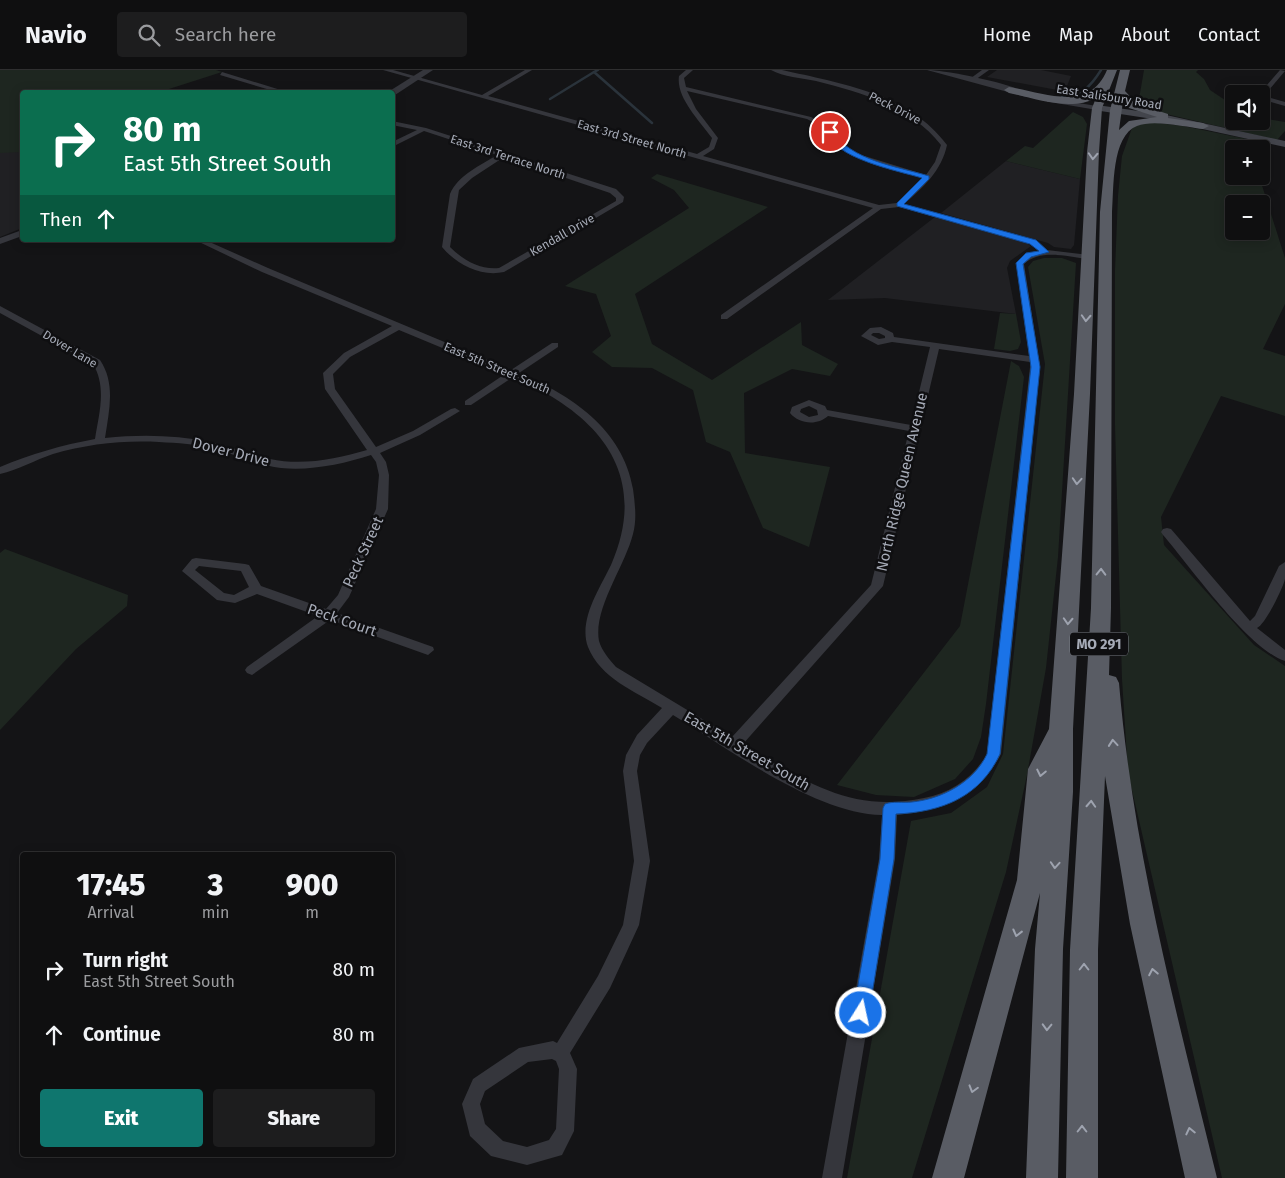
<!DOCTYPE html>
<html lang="en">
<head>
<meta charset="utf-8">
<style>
	body { margin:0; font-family:"Fira Sans",sans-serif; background:#1d1d1e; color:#f1f3f6; height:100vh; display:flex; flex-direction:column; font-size:19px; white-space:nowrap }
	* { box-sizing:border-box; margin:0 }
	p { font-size:16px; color:#9b9c9f }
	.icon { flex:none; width:28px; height:28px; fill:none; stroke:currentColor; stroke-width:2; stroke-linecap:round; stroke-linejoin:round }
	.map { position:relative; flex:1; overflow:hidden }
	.sheet { position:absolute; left:20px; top:782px; width:375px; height:305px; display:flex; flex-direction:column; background:#0f0f10; border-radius:5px; box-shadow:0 2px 12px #0003,0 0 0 1px #2f2f30 }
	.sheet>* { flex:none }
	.hud { position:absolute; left:20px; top:20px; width:375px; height:152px; border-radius:5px; box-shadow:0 2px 12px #0003,0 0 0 1px #2f2f30; background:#0b6e4f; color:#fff; overflow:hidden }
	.tools { position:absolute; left:1225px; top:15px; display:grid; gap:10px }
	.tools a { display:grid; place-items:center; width:45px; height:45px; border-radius:5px; background:#0f0f10; box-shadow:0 2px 12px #0003,0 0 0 1px #2f2f30; font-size:25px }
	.pin { position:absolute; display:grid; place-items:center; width:42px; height:42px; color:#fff; margin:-21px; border:2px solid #fff; border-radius:50%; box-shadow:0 1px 5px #0007 }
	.me { position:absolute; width:55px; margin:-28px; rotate:10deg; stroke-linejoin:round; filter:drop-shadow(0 0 4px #0008) }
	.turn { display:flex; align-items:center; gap:18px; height:105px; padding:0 20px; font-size:22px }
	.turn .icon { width:65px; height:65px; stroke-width:2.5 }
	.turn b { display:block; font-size:35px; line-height:42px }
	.then { display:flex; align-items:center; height:48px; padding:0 20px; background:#0003; gap:10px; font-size:19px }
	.eta { display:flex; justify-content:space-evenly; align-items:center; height:85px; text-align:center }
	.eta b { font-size:30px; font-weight:800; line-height:35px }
	.action { display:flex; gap:10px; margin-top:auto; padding:10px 20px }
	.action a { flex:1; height:58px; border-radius:5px; background:#0f766e; color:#fff; font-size:20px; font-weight:800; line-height:58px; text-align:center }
	.action a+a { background:#1d1d1e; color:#f1f3f6 }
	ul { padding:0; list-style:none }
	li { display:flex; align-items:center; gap:15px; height:65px; padding:0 20px }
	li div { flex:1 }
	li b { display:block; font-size:19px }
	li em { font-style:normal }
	header { display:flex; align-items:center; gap:30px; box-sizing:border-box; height:70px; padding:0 25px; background:#0f0f10; border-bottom:1px solid #2f2f30 }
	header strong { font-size:24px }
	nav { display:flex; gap:28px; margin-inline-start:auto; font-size:18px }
	.search { width:350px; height:45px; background:#1d1d1e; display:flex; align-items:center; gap:12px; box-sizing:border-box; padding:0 18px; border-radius:5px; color:#9b9c9f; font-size:19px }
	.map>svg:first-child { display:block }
</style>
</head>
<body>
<header>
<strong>Navio</strong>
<div class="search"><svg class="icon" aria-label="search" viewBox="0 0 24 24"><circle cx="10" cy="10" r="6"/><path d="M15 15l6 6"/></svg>Search here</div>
<nav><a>Home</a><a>Map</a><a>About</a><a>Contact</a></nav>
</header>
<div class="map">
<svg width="1285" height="1108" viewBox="0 0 1285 1108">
	<rect width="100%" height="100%" fill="#141416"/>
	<g fill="#202023">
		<path d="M997 0H1041L1071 6 1067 16 1068 22 987 7Z"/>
		<path d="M22 66V158L0 167V73Z"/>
		<path d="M1006 91 1080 109 1074 175 1071 179 1054 177 1048 173 941 143Z"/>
		<path d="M935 147 1025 172 1031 176 1010 191 1007 198 1016 244 885 228 828 230Z"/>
	</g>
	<g fill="#1e2620" fill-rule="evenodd">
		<path d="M0 0H216L222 2 169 19 177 22H22V82L0 83Z"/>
		<path d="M1144 0H1198L1196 2 1204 9 1210 20 1234 36V51H1261V48L1285 52V61L1277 70 1153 41 1138 35Z"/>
		<path d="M1073 42 1083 47 1087 54 1080 109 1006 91 1025 76 1033 78Z"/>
		<path d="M1151 52 1183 56 1247 69 1250 79H1234V106H1259L1285 188V234L1263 279 1285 286V346L1221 326 1161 447 1164 475 1254 575 1285 596V1108H1222L1128 703 1122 609 1115 355V200L1118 126 1122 86 1132 58 1138 54ZM1234 134H1261V161H1234Z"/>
		<path d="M657 104 768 137 635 224 652 274 712 310 801 252 802 275 838 294 830 306 792 299 744 323 745 383 830 397 809 477 763 458 730 382 706 372 693 320 652 298 612 297 592 282 611 266 596 224 565 216 689 138 674 120 651 108Z"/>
		<path d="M1044 188H1062L1076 193 1058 487 1046 598 1027 705 1006 802 912 1108H847L911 751 951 743 987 717 1003 684 1045 294 1028 197 1033 191Z"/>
		<path d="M1000 243 1016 244 1021 272 1018 279 1010 281 994 279Z"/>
		<path d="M1011 291 1019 296 1024 307 986 634 981 667 973 689 955 709 914 727 876 725 837 715 960 556Z"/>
		<path d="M5 479 128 525 127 536 76 579 0 660V483Z"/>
	</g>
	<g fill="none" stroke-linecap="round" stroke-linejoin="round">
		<g stroke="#2a333b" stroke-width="2.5">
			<path d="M598 0 594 2 652 53"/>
			<path d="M1062 26C1082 26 1091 16 1101 0"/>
			<path d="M550 29 594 2"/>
		</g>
		<g fill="#35363c" fill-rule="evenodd">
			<path d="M383 0H393L482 25 525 0H532L488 26 697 84 709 77 712 68C698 49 676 27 679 6L686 0H693L684 8 686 17 811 47 824 54 832 61 840 73 855 83 926 105 935 92 941 75C911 36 862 23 816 11 802 8 783 7 771 0H782C840 13 910 24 947 75 942 100 923 118 904 134L1036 170 1047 180 1089 185 1093 187 1089 189C1068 187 1041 178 1024 194L1040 297 1001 684C978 727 944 740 897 745L895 789 842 1108H822L879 789 882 745C816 744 729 679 673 645L647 673 640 685 637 701 650 791 639 855 610 918 570 983 577 999 574 1061 562 1085 527 1095 491 1086 470 1066 462 1034 473 1009 519 978 553 971 557 973 598 906 623 855 634 791 623 701 626 685 637 665 662 638C636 622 600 608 588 577 578 550 600 518 611 495 652 401 595 342 513 307L471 335H465V331L505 304 399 260 350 287 333 304 335 319 376 377 413 361 451 339 455 338 460 341 420 365 380 383 386 392 389 405 388 439 349 527 337 543 433 577 434 580 428 585 330 550 252 605 247 603 245 600 247 597 318 546 257 524 235 533 217 530 182 501 192 489 196 488 245 494 249 495 261 516 326 539 338 525 376 439 379 405 376 392 371 385C343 394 311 401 281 398 258 395 237 385 215 379 197 374 177 373 159 372 124 370 87 374 53 384 35 390 18 400 0 404V397C31 384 62 375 95 369 99 344 107 317 93 294L0 243V236L100 290C116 314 109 341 105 368 141 364 176 365 211 372 231 376 250 385 270 389 302 396 337 389 367 380L325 319 323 303 344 283 392 256 262 202 195 170H205L268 198 511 300 552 273H558V277L519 303C571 325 623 359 633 419 635 434 637 449 633 464 625 496 593 539 599 571 602 581 609 589 616 597L732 667 871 515 909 361 828 346C817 356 799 354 790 343L792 337 809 330 825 336 827 340 911 355 930 277 892 272 878 275 861 266 870 258 881 257 893 263 894 267 1029 286 1016 193 1026 183 1039 181 1030 174 899 137 881 139 727 249H721V245L873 138ZM687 21 807 49 820 56 828 63 836 75 851 85 923 108 897 133 879 135 703 86 714 79 718 68 696 39ZM873 263H879L885 266V268L879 269 871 265ZM939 279 1030 292V297L987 684C973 708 951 723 924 728 850 744 803 710 743 674L883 516ZM809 336 817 340 818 345 809 347 800 342 801 339ZM199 496 241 501 249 517 234 525 224 523 195 500ZM552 989 556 991 559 999 556 1059 549 1070 527 1077 503 1071 485 1054 480 1034 485 1021 528 992Z"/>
			<path d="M982 0H989L975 10H971V8Z"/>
			<path d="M1280 0 1285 1 1264 26 1285 32V36L1261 29V24H1259Z"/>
			<path d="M222 2 284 21 285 22H277L220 5Z"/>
			<path d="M392 51 426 58 616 119 624 127 623 132 504 202C481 207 457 195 442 177L450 124C458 105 481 95 497 85L424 61 392 77V72L417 60 392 55ZM504 87 610 123 616 128V131L499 198C480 200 463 190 450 177L459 120 472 108Z"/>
			<path d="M1167 458 1171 459 1250 551 1255 546 1279 496 1285 492C1285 497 1285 504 1285 509 1283 518 1265 555 1257 558L1285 580V591C1249 580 1189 495 1163 465L1161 462 1163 459Z"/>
		</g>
		<g fill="#35363c" fill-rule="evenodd">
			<path d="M423 0H433L395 25 388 22Z"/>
			<path d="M927 0C947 0 1015 14 1030 25L1026 27Z"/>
			<path d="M1047 28 1097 36 1101 38 1097 40 1050 32H1047Z"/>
			<path d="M22 160V166L0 174V168Z"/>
		</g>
		<path fill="#43454c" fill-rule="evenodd" d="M1097 35 1166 45 1285 71V77L1166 51 1094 40 1093 38Z"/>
		<g fill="#595c64" fill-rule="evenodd">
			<path d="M1107 0H1117L1102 38 1099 82 1090 324 1073 659V722L1063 879 1058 1108H1026L1035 879 1040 823 964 1108H932L1017 810 1028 699 1049 659 1074 324 1087 82 1092 38 1096 28C1071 42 1034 28 1009 23L1004 20 1009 17C1045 23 1089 43 1107 0Z"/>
			<path d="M1120 0H1130L1125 21 1137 34 1168 44V48L1203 53 1209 56 1203 59C1186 57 1153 49 1137 56 1111 66 1114 119 1112 142L1111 538 1109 605 1116 607 1119 613C1133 781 1177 945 1217 1108H1185L1130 854 1105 706 1098 880V1108H1066L1070 880 1091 538 1100 142 1110 40ZM1123 31 1129 38 1157 47 1129 51 1119 60Z"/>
		</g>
	</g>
	<defs><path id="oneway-chevron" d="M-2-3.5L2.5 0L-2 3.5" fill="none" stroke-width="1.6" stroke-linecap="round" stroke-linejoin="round" transform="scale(1.25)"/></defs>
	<g stroke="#9ea3af">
		<use href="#oneway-chevron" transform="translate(1093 86) rotate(93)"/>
		<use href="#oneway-chevron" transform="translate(1086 248) rotate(93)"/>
		<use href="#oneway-chevron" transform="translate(1077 411) rotate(94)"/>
		<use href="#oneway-chevron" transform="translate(1101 502) rotate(-89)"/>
		<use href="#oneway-chevron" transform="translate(1068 551) rotate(93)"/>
		<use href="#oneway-chevron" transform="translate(1113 673) rotate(-95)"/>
		<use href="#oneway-chevron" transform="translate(1041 703) rotate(102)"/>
		<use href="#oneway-chevron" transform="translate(1091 734) rotate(-87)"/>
		<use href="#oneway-chevron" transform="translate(1055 795) rotate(94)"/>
		<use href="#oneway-chevron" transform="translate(1017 863) rotate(104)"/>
		<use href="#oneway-chevron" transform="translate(1084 897) rotate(-90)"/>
		<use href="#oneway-chevron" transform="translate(1153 902) rotate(-101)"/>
		<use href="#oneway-chevron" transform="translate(1047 957) rotate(92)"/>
		<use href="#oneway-chevron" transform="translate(973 1019) rotate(106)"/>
		<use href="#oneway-chevron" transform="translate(1082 1059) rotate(-90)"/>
		<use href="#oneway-chevron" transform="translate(1190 1061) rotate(-103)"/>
	</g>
	<path fill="#1a73e8" stroke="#114b97" d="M828 61H832C852 91 896 96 929 106V109L904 134 1036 170 1049 182 1031 187 1023 194 1040 297 1000 684C980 727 942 742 896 744L894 789 869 943 866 949 861 951 855 949 853 943 880 789 883 738 885 734C893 731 903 733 912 732 942 729 974 712 987 684L1031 297 1016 193 1026 183 1039 181 1030 174 897 136V133L922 108C899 101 831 88 828 61Z"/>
	<g text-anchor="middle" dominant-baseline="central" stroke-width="5" stroke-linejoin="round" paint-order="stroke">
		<g font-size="12" fill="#a6abb7" stroke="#0f0f11">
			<text transform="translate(1109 27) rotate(9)">East Salisbury Road</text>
			<text transform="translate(895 38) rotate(27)">Peck Drive</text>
			<text transform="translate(632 69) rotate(16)">East 3rd Street North</text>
			<text transform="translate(508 87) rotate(18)">East 3rd Terrace North</text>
			<text transform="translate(562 165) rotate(-30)">Kendall Drive</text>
			<text transform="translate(70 279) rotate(31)">Dover Lane</text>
			<text transform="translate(497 298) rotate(23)">East 5th Street South</text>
		</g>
		<rect fill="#0f0f11" stroke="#797c85" stroke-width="1" x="1070" y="562.5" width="58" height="23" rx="4"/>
		<g font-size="14" font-weight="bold" fill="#a6abb7">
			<text x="1099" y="574">MO 291</text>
		</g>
		<g font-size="15" fill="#a6abb7" stroke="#0f0f11">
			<text transform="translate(231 382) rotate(14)">Dover Drive</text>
			<text transform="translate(902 412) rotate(-77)">North Ridge Queen Avenue</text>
			<text transform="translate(363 482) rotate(-65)">Peck Street</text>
			<text transform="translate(342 550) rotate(19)">Peck Court</text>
			<text transform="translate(747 681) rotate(30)">East 5th Street South</text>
		</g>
	</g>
</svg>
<div class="tools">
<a><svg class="icon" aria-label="sound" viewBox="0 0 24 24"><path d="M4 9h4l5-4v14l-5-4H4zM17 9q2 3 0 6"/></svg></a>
<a>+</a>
<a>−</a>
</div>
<div class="pin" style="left:830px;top:62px;background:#d93025"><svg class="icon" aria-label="arrive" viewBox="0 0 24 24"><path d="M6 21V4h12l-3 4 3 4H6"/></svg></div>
<svg class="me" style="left:861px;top:943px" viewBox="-20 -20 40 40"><circle r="17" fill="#1a73e8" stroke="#fff" stroke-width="3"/><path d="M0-11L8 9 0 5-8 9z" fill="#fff"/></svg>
<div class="hud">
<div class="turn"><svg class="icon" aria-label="right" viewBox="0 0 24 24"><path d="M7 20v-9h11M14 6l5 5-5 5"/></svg><div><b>80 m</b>East 5th Street South</div></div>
<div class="then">Then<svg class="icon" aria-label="ahead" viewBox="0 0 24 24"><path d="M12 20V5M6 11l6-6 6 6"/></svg></div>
</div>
<section class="sheet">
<div class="eta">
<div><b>17:45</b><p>Arrival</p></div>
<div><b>3</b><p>min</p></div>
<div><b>900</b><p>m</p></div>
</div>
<ul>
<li><svg class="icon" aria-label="right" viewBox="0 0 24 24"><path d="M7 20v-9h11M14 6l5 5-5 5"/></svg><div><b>Turn right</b><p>East 5th Street South</p></div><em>80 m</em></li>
<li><svg class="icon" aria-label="ahead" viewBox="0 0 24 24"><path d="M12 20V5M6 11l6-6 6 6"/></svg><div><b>Continue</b></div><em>80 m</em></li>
</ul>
<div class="action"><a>Exit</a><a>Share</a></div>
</section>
</div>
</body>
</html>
